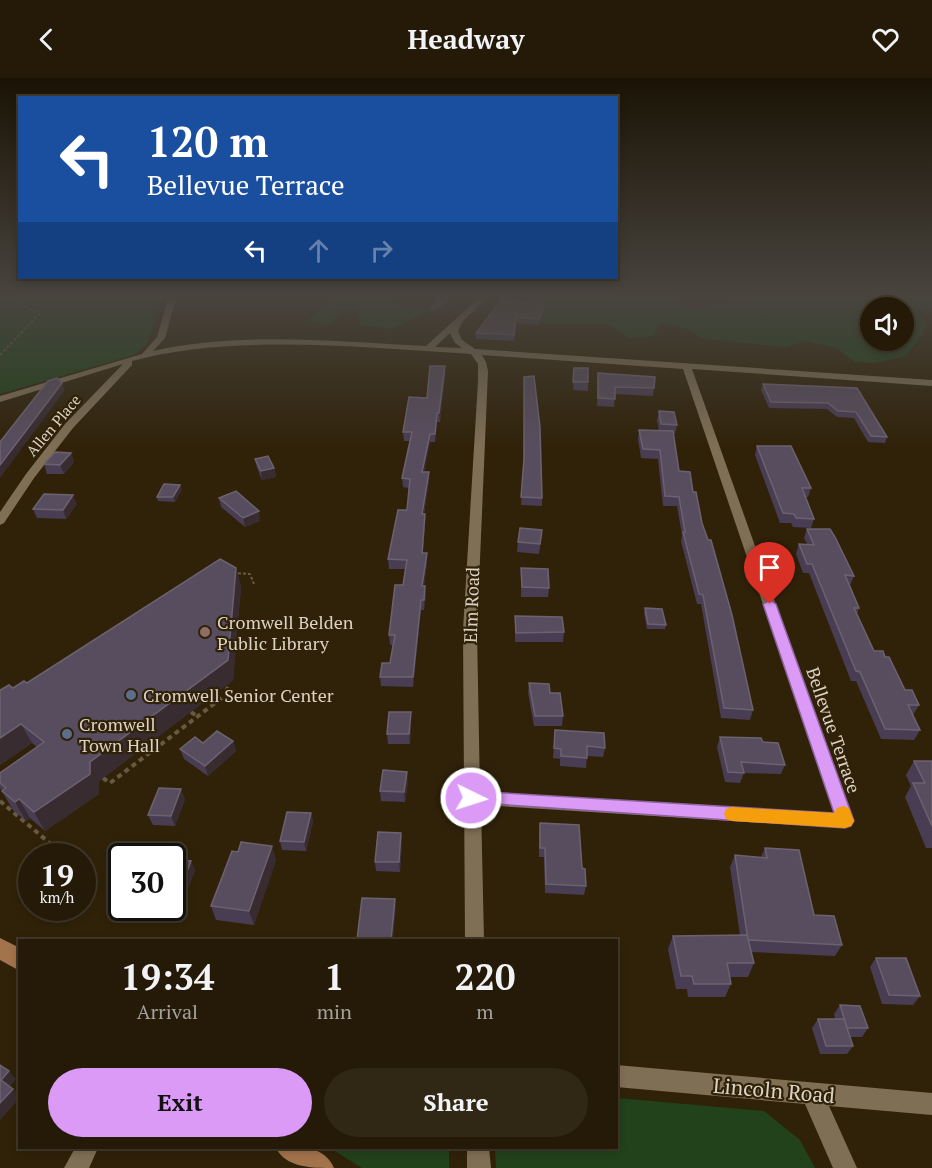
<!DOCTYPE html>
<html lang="en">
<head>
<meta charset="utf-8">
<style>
	body { margin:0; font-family:"PT Serif",serif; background:#302715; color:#f1f3f6; height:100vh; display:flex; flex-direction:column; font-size:22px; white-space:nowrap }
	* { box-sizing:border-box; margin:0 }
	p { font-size:20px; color:#a3a19b }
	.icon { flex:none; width:33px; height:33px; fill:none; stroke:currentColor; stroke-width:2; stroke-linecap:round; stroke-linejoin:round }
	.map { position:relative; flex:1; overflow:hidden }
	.panel { position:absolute; left:18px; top:861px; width:600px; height:210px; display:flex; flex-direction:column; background:#241a07; border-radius:0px; box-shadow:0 3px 9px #0003,0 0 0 2px #413828 }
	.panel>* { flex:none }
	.banner { position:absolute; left:18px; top:18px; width:600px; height:183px; border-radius:0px; box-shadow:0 3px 9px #0003,0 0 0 2px #413828; background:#1a4fa0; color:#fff; overflow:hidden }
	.fabs { position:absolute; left:860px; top:219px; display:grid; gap:12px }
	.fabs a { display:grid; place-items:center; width:54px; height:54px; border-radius:50%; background:#241a07; box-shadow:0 3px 9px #0003,0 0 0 2px #413828; font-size:30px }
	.speed { position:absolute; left:18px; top:765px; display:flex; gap:12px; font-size:30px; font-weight:700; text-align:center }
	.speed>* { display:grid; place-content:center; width:78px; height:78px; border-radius:50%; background:#241a07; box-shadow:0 3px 9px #0003,0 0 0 2px #413828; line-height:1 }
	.speed small { font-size:15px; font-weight:400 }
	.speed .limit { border:3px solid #111; border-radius:9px; background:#fff; color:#111 }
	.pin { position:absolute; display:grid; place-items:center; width:51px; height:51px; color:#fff; margin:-62px -26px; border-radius:50% 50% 50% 0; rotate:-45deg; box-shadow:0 0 6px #0007 }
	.pin .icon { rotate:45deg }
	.me { position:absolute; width:66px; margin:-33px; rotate:94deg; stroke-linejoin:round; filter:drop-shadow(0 0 4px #0008) }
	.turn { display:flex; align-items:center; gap:21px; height:126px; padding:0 30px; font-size:27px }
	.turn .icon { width:78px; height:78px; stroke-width:2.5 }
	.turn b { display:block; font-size:42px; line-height:51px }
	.lanes { display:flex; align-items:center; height:57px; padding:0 30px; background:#0003; justify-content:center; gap:30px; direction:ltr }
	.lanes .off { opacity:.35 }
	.eta { display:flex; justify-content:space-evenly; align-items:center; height:102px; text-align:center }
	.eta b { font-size:36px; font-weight:600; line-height:42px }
	.primary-button { display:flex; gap:12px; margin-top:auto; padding:12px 30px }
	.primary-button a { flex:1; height:69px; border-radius:36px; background:#da9af6; color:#111; font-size:24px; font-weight:600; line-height:69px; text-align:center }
	.primary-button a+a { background:#302715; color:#f1f3f6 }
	header { display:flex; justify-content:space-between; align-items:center; height:78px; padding:0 30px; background:#241a07; font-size:27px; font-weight:600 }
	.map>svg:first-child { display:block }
</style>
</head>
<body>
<header><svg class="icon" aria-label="back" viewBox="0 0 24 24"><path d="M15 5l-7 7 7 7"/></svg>Headway<svg class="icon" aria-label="heart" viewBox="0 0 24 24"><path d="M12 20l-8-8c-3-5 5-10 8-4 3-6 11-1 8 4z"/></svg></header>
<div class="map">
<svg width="932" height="1090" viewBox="0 0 932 1090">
	<rect width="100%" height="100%" fill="#302209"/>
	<g fill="#21421b" fill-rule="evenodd">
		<path d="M0 217H163L147 266 134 277 0 316Z"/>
		<path d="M328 217H398L393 224 430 232 392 251 361 247 358 235 343 230 331 247 306 243 328 227Z"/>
		<path d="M553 217H670L678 221 685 230 703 233 707 225 753 222 759 217H932V234L916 233 926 245 922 257 906 278 874 285 855 284 837 270 806 263 786 269 704 261 687 251 661 245 653 258 630 260 607 246H544L528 229ZM870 230H903V262H870Z"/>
		<path d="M617 1020 764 1033 800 1062 815 1090H496L495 1070H616Z"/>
		<path d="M330 1070H449V1090H362Z"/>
	</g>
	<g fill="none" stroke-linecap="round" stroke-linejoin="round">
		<g stroke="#665a44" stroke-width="2" stroke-dasharray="3 2" stroke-linecap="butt">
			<path d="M0 277 39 236 3 217"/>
			<path d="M233 495 250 496 254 506"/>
		</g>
		<g stroke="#665a44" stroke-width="4" stroke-dasharray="5 4" stroke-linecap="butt">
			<path d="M191 634 198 639"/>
			<path d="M103 700 110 705 231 613 224 609"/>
			<path d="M0 723 52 767"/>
		</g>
		<g fill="#7f6f55" fill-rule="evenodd">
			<path d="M169 217H177L165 260 153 273C241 253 336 264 426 268L482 217H490L463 243 458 253 462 262 475 271 932 302V308L692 291 853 743 851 748 845 750 481 727 484 862H465L463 552 478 303V286L471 276C367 270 232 255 132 283V287L73 350 34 400 4 445 0 447V434L26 396 65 346 123 286 0 324V318L142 276 157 259ZM450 255 455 265 462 270 435 269ZM482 277 683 291 834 735 480 714 477 552 488 293 486 284Z"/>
			<path d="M616 987 932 1015V1037L829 1028 857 1090H833L805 1026 616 1009Z"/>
			<path d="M75 1070H98L89 1090H64Z"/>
			<path d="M467 1070H489L491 1090H467Z"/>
		</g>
		<g fill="#a3734c" fill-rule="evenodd">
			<path d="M0 860 20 870V893L0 882Z"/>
			<path d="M276 1070C298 1068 324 1067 334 1090 312 1090 286 1090 276 1070Z"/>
		</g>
	</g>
	<g fill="#483d53">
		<path d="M205 217H225V220L206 221Z"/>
		<path d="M526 217H568V219L543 218 544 237 539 247 516 245 514 263 476 261V255L527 225Z"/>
		<path d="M445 288V296L440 344H437L435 364H430L424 394H429V403L424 436H425V446L423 475 427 484 424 508 426 517 424 532H421L413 609 381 608 380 599 390 585 393 567H390L389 557 403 507 405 491H389L388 481 407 432 409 410 403 409 402 400 410 363H404L403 354 427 320Z"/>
		<path d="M574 290 588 304V313L573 312Z"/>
		<path d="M598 295 654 310 653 318 615 316 614 329 597 328Z"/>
		<path d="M763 306 857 310 887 359 885 365 868 364 854 340 837 339 827 331 769 330 761 312Z"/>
		<path d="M524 307 542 420V428L521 427 524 386Z"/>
		<path d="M659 333 677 347 675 356H673L679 393 693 414 702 445 753 632 750 642 721 640 701 526H697L681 463 682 457 677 428H663L658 381 641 380 638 361 639 352 659 353 657 342Z"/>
		<path d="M757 368 811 410 808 419H806L814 441 811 450 793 449 791 445H780L755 377Z"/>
		<path d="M71 375 74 384 64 396H47L44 386Z"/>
		<path d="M255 381 274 390 276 399 262 402 257 390Z"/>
		<path d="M182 411 175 424 158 423 157 419Z"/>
		<path d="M219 420 260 443 245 449 221 429Z"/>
		<path d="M77 426 66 441 37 440 33 431Z"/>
		<path d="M807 451 854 498 850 507 859 530 857 536 874 573 905 612 919 627 913 637H912L920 652 914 662 881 661 856 603H851L809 495H803L796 476 799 466H807L804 460Z"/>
		<path d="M541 462 539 476 517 474 518 464Z"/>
		<path d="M236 490 241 509 233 602 99 703V716L45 753 30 740 26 743 13 732 0 710V695L37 669 32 665 0 687 13 610 27 605Z"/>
		<path d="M521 490 549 510 548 519H521Z"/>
		<path d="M645 530 666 547 665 551H647L644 535Z"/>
		<path d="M515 538 564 554 563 564H515Z"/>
		<path d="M529 605 550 615 563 638 562 648H534L528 615Z"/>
		<path d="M411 634V644L410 666H388L387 656Z"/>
		<path d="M555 652 605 670 603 679 587 678 586 690 560 688V681L553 680Z"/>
		<path d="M720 659 763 664 785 687 781 696 744 695 740 705 725 704 717 669Z"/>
		<path d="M233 663 236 673 208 698 184 681 180 671 203 665Z"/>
		<path d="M914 683H932V770H926L905 719 911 708 906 697Z"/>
		<path d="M408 704 405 724 381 723 380 713Z"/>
		<path d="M185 721 175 748 153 747 148 737Z"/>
		<path d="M311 735 313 744 306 773 282 772 280 763Z"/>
		<path d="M540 745 582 790 586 808 584 817 545 815 544 779H539V755Z"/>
		<path d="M401 755 402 764 400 794 376 793 375 784Z"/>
		<path d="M765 770 814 837 842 867 835 878 751 874 754 885 748 899H730L731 906 725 919H688L687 911H676L668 871 673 858 740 857 730 789 735 777 761 779Z"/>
		<path d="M172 781 195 792 187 813 172 812Z"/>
		<path d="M276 782 254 847 216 842 211 828Z"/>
		<path d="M876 880 920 918 913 927 882 926 870 889Z"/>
		<path d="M840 927 868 950 862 959H850L853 968 847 976H820L812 950 818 941H835L834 936Z"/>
	</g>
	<g fill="#382c31">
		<path d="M452 217H457L434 236V232Z"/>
		<path d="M544 231V237L539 247V241Z"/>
		<path d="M445 288V296L440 344 439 335Z"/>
		<path d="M62 305 65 312 0 400V387Z"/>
		<path d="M437 335V344L435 364V356Z"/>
		<path d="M430 356V364L423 403 422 394Z"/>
		<path d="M71 375 74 384 64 396 60 387Z"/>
		<path d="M274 390 276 399 262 402 261 393Z"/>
		<path d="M429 394V403L422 446V436Z"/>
		<path d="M180 407 182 411 175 424 173 419Z"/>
		<path d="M73 417 77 426 66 441 63 432Z"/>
		<path d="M259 433 260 443 245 449 243 440Z"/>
		<path d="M425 436V446L422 484V475Z"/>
		<path d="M427 475V484L423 517 422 508Z"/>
		<path d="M236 490 241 509 233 602 99 703V716L45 753 34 734 90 684Z"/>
		<path d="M425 508 426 517 424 532V522Z"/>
		<path d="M421 522V532L413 609V599Z"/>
		<path d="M411 634V644L410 666 409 656Z"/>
		<path d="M21 646 32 665 0 687V660Z"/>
		<path d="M233 663 236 673 208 698 205 688Z"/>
		<path d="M407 694 408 704 405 724 404 714Z"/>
		<path d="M181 711 185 721 175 748 171 738Z"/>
		<path d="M19 721 30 740 26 743 15 724Z"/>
		<path d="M311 735 313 744 306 773 304 764Z"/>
		<path d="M401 755 402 764 400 794 399 784Z"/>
		<path d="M272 768 276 782 254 847 249 833Z"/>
		<path d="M191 783 195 792 187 813 183 804Z"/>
		<path d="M395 821 396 830 393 862H391Z"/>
		<path d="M9 993 16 1001 9 1010 1 1002Z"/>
		<path d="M13 1011 20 1018V1020L0 1042V1025Z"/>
	</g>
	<g fill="#584d5f" stroke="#6c626f" stroke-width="1.5">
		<path d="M440 217H452L434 232 431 230Z"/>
		<path d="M527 217H543L544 231 539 241 516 239 514 257 476 255 501 222 528 225Z"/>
		<path d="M430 288H445L439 335H437L435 356H430L422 394H429L422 436H425L422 475H427L422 508H425L424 522H421L413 599H380L382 585H390L395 557H389L395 507H403L407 482 388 481 398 432H407L410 401 402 400 412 354H403L409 319 427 320Z"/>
		<path d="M574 290H588V304H573Z"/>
		<path d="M598 295 655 299 654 310 615 309V321L598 320Z"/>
		<path d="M534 298 540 349 542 420 521 419 524 381V299Z"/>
		<path d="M57 300 62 305 0 387V364L48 303Z"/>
		<path d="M763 306 857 310 887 359 871 358 856 334 838 333 828 325 771 324Z"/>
		<path d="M659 333 674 334 677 347 661 346Z"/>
		<path d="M639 352 673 353 679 393 690 394 693 414H696L702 445 708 462H711L732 537 753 632 724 630 703 517 699 516 683 454H685L679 419 665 418 660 372 643 371Z"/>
		<path d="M757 368H791L811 410H802L814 441 796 440 794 436 783 435Z"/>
		<path d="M55 374 71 375 60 387 44 386Z"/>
		<path d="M268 378 274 390 261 393 255 381Z"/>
		<path d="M164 406 180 407 173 419H157Z"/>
		<path d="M236 413 259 433 243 440 219 420Z"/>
		<path d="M44 416 73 417 63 432 33 431Z"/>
		<path d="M520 450 542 452 540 466 518 464Z"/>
		<path d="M807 451H830L835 459 854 498 845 497 859 530H854L874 573H883L885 579H889L905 612H912L919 627H908L920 652 885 651 860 594 856 593 812 486H807L799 466 814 467Z"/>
		<path d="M220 481 236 490 228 582 90 684V696L34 734 19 721 15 724 2 713 6 710 0 705V695L44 664 21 646 0 660V612L9 607 13 610 24 603 27 605Z"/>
		<path d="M521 490 548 491 549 510 522 509Z"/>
		<path d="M645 530 662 531 666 547 648 546Z"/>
		<path d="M515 538 562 539 564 554 516 555Z"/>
		<path d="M529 605 549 606 550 615H560L563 638H535Z"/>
		<path d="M389 634H411L409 656H387Z"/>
		<path d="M555 652 604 655 605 670 587 668V680L561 678V671L554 670Z"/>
		<path d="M217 653 233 663 205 688 180 671 195 659 203 665Z"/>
		<path d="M720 659 761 660 763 664 778 665 785 687 741 684 744 695 728 694Z"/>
		<path d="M914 683H932V748L913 705H925Z"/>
		<path d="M383 692 407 694 404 714 380 713Z"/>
		<path d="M159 710 181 711 171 738 148 737Z"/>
		<path d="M287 734 311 735 304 764 280 763Z"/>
		<path d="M540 745 579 747 582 790 585 791 586 808 546 806 545 770H540Z"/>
		<path d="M378 754 401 755 399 784H375Z"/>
		<path d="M241 764 272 768 249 833 211 828 232 773 238 774Z"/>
		<path d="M765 770 799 772 814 837 834 838 842 867 748 862 735 777 767 780Z"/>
		<path d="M172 781 191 783 183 804 172 803Z"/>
		<path d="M362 820 395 821 391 862H357Z"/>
		<path d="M747 857 754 885H727L731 906H694L692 898H681L673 858Z"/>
		<path d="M876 880H906L920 918 889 917Z"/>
		<path d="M840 927 860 928 868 950H847Z"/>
		<path d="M818 941H844L853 968H826Z"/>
		<path d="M0 987 9 993 1 1002 13 1011 0 1025Z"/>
	</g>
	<linearGradient id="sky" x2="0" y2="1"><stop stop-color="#1a1305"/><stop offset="0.59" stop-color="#48443e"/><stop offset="1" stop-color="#48443e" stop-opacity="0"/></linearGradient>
	<rect width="932" height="370" fill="url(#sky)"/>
	<path fill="#da9af6" stroke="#8e64a0" stroke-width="1.5" d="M770 522 776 526 854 743 851 748 845 750 465 724 463 720 465 715 471 713 834 735 763 526Z"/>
	<path fill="#f59e0b" d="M843 728 849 730 854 743 851 748 845 750 732 743 726 741 724 736 726 731 732 729 834 735 837 730Z"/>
	<circle fill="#8d6e63" stroke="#302209" stroke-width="2" cx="205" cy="554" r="6"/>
	<g fill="#5c6f8a" stroke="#302209" stroke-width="2">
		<circle cx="131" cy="617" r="6"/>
		<circle cx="67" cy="656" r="6"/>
	</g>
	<g text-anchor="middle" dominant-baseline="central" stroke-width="4.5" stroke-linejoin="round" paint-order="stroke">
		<g font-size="15" fill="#dbd2c3" stroke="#302209">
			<text transform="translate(53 347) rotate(-50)">Allen Place</text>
		</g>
		<g font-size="18" fill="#dbd2c3" stroke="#302209">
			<text transform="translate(471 527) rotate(-88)">Elm Road</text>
			<text transform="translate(834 652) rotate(71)">Bellevue Terrace</text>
		</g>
		<g font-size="18" fill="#dbd2c3" stroke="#302209" text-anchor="start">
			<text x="217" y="544">Cromwell Belden<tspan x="217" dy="21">Public Library</tspan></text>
			<text x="143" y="617">Cromwell Senior Center</text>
			<text x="79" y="646">Cromwell<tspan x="79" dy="21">Town Hall</tspan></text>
		</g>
		<g font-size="21" fill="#dbd2c3" stroke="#302209">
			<text transform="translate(774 1012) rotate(5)">Lincoln Road</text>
		</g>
	</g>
</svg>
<div class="fabs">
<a><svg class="icon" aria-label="sound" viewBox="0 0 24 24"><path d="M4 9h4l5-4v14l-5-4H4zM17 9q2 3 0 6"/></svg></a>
</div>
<div class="speed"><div>19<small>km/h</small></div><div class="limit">30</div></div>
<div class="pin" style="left:770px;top:526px;background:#d93025"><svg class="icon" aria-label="arrive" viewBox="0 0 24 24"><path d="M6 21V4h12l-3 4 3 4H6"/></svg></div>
<svg class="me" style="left:471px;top:720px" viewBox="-20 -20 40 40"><circle r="17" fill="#da9af6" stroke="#fff" stroke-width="3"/><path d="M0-11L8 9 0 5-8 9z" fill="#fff"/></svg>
<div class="banner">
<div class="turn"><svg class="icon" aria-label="left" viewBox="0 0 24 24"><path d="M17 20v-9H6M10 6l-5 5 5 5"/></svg><div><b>120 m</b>Bellevue Terrace</div></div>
<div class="lanes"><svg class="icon" aria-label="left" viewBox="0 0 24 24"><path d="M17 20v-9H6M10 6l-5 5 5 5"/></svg><svg class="icon off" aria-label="ahead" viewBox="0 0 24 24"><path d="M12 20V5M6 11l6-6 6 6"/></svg><svg class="icon off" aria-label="right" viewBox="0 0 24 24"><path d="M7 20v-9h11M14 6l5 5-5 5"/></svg></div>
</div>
<section class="panel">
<div class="eta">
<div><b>19:34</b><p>Arrival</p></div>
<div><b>1</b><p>min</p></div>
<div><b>220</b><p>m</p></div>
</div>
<div class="primary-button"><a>Exit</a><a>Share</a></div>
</section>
</div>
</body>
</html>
